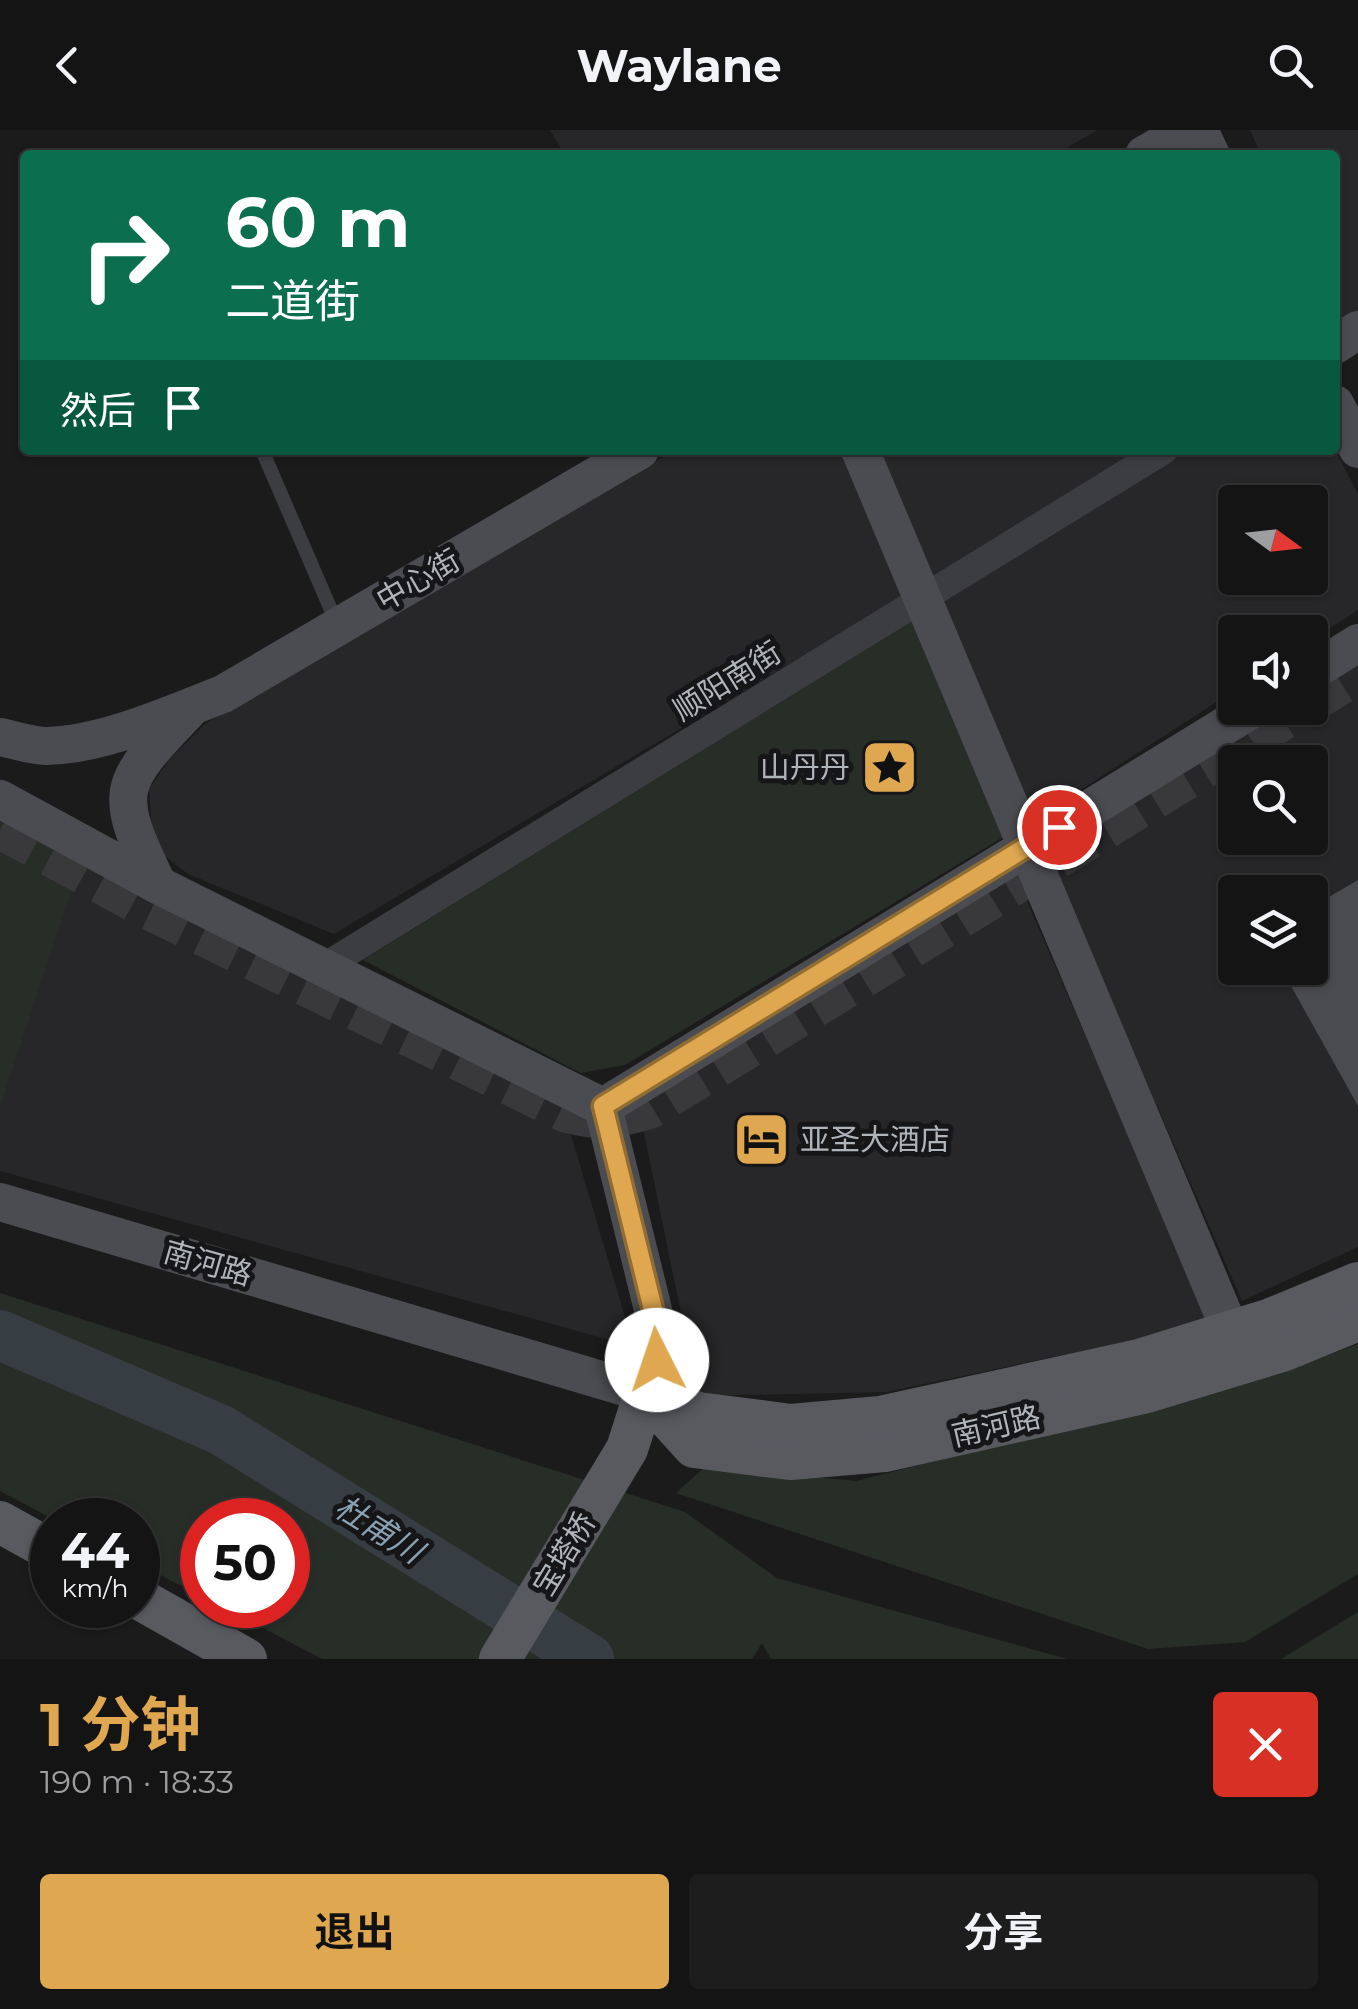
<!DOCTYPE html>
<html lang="zh">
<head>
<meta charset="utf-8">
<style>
	body { margin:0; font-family:Montserrat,"Noto Sans SC",sans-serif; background:#1d1d1e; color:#f1f3f6; height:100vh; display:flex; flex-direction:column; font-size:38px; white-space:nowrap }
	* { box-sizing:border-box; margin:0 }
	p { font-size:32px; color:#9d9ea0 }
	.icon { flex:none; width:55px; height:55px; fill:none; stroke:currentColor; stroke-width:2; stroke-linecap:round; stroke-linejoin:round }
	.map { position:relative; height:1529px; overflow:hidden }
	.side { display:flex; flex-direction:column; background:#141415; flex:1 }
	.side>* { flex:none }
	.guide { position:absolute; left:20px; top:20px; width:1320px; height:305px; border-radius:10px; box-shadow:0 2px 8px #0004,0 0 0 2px #333334; background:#0b6e4f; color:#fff; overflow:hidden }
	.needle { width:65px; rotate:105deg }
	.buttons { position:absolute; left:1218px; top:355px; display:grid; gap:20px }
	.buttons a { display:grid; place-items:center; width:110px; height:110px; border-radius:10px; background:#141415; box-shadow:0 2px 8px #0004,0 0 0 2px #333334; font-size:50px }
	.speed { position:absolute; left:30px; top:1368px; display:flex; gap:20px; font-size:50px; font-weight:700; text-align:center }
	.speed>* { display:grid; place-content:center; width:130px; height:130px; border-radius:50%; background:#141415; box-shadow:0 2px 8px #0004,0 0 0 2px #333334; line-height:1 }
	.speed small { font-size:25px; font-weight:400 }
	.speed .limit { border:15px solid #d22; background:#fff; color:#111 }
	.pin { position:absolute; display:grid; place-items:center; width:85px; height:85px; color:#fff; margin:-42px; border:5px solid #fff; border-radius:50%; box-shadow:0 2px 10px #0007 }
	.me { position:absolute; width:110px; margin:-55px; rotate:356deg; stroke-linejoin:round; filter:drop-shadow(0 0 8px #0008) }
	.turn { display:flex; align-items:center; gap:35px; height:210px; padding:0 40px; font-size:45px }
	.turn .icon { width:130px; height:130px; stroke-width:2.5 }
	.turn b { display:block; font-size:70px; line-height:85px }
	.then { display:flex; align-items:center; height:95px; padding:0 40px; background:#0003; gap:20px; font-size:38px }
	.round { display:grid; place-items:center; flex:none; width:105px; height:105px; border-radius:10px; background:#1d1d1e }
	.overview { display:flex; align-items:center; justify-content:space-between; height:170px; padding:0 40px }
	h1 { font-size:60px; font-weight:700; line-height:75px; color:#dfa850 }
	.primary-button { display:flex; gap:20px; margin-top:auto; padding:20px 40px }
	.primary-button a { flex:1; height:115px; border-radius:10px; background:#dfa850; color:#111; font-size:40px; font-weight:700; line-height:115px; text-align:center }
	.primary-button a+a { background:#1d1d1e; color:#f1f3f6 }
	header { display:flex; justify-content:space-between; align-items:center; height:130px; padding:0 40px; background:#141415; font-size:45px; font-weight:700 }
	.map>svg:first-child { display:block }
</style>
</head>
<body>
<header><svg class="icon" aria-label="back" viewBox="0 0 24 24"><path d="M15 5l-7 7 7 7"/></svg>Waylane<svg class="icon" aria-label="search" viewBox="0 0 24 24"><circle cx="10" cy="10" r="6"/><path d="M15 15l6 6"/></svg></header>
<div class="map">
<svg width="1358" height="1529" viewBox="0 0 1358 1529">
	<rect width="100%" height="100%" fill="#1b1b1c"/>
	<g fill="#272729" fill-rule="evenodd">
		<path d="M550 0H1097L1055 25H565Z"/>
		<path d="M1250 0H1358V192L1335 206V25H1261Z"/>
		<path d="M675 320H841L909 463 334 804 188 744 153 717 149 659 169 630 205 594Z"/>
		<path d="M880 320H1335L1358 364V480L1310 511V502H1235V560L1034 690ZM1235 372H1310V448H1235Z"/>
		<path d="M1358 535V1117L1242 1171 1048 726 1289 578H1310V564ZM1235 632H1310V708H1235ZM1235 762H1310V838H1235Z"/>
		<path d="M0 687 561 971 625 1187 624 1214 0 1041Z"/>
		<path d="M1013 739 1211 1194 886 1262 698 1266 637 969Z"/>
	</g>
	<g fill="#272e28">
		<path d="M916 489 1005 706 625 935 581 943 363 830Z"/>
		<path d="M0 687 82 728 0 977Z"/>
		<path d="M0 1163 685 1382 777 1448 1067 1529H771L762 1513 752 1529H322L219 1475H288V1390H202V1467L138 1433V1390H55L0 1361Z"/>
		<path d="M1358 1214V1444L1245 1512 1148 1519 676 1363 705 1337 856 1351 1275 1245Z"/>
		<path d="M1358 1482V1529H1281Z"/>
	</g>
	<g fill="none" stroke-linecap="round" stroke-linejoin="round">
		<path stroke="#363e44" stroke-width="50" d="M0 1205 221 1300 589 1529"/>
	</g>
	<path fill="#4a4b4e" d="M1358 750V976L1281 838H1310V778Z"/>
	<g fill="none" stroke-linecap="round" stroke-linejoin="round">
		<g stroke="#39393c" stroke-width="38" stroke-dasharray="38 19" stroke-linecap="butt">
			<path d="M1310 575 1358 545"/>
			<path d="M0 700 145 779 564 983C603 993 613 990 650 980L1305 578"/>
		</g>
		<path stroke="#3c3d41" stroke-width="14" d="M262 320 338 496"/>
		<path stroke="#3c3d41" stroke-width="28" d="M324 837 1164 320"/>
		<g stroke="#4a4c51" stroke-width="38">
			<path d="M1199 0 1211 25"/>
			<path d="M1144 25 1187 0"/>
			<path d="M1335 215 1358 200"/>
			<path d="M1335 274 1358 319"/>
			<path d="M860 320 1241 1226"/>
			<path d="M1310 543 1358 513"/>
			<path d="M0 607C15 610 32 616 47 616 103 615 171 584 223 564L640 320"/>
			<path d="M0 669 158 755 603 977"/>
			<path d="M158 755C112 660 117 655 188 581"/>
			<path d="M603 977 1254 578"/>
			<path d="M0 1072 645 1263 657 1230 659 1204 603 977"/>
		</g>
		<g stroke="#585a60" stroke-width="42">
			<path d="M645 1263 694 1317 790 1329 885 1321 1147 1262 1282 1221 1358 1190"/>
			<path d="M650 1265 698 1283 791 1295 880 1287 1139 1230 1271 1189 1358 1153"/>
			<path d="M0 1392 52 1421"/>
			<path d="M138 1468 246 1529"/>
			<path d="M500 1529 627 1319 645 1263"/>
		</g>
	</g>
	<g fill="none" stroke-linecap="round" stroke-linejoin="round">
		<defs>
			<path id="route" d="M657 1230 659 1204 603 976 1059 697"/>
		</defs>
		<use href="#route" stroke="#916d34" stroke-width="25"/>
		<use href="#route" stroke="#dfa850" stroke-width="18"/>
	</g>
	<defs>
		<symbol id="sight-square" viewBox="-11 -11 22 22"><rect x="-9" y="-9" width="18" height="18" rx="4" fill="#dfa850" stroke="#161618"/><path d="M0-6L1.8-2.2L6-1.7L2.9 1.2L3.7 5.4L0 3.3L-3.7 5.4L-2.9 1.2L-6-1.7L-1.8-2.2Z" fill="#111"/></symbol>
		<symbol id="hotel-square" viewBox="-11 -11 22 22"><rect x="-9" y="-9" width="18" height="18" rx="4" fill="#dfa850" stroke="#161618"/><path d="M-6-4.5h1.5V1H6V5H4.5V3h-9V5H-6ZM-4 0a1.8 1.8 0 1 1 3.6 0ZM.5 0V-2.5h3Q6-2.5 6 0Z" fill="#111"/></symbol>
	</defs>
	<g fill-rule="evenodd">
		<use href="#sight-square" x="858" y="606" width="63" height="63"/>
		<use href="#hotel-square" x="730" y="978" width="63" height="63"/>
	</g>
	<g text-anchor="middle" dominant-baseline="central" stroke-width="10" stroke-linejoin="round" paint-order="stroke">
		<g font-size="30" fill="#afb3ba" stroke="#161618">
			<text transform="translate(418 450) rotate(-30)">中心街</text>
			<text transform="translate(727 551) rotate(-32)">顺阳南街</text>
			<text transform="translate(208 1133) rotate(16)">南河路</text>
			<text transform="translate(996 1296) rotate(-13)">南河路</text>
			<text transform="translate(564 1424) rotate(-59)">宝塔桥</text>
		</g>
		<g font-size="30" fill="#afb3ba" stroke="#161618" text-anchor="end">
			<text x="850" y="637">山丹丹</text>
			<text x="800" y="1009" text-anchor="start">亚圣大酒店</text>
		</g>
		<g font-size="32" font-style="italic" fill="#8aa1b1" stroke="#161618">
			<text transform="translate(379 1399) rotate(32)">杜甫川</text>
		</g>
	</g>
</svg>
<div class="buttons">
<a><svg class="needle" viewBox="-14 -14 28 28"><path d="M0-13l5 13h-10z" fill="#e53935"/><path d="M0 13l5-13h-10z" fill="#9d9ea0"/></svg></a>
<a><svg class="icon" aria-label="sound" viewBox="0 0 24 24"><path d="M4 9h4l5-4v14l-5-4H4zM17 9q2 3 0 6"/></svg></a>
<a><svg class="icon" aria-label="search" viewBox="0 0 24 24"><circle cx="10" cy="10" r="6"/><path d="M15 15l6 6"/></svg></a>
<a><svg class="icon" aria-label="layers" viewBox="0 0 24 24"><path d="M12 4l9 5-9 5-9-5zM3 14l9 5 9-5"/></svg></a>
</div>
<div class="speed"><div>44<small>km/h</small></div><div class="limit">50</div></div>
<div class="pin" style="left:1059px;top:697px;background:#d93025"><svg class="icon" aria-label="arrive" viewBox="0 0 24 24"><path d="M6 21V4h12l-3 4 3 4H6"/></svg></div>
<svg class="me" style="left:657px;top:1230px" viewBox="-20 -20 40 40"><circle r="19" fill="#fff"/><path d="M0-13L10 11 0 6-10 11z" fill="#dfa850"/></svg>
<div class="guide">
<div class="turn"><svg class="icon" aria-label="right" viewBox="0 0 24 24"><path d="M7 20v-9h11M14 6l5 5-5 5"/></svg><div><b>60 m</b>二道街</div></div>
<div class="then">然后<svg class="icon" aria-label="arrive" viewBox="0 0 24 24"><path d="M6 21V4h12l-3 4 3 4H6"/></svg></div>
</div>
</div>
<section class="side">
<div class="overview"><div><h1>1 分钟</h1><p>190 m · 18:33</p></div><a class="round" style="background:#d93025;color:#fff"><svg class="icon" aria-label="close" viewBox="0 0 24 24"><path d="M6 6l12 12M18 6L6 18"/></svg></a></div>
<div class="primary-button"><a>退出</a><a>分享</a></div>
</section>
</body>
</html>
